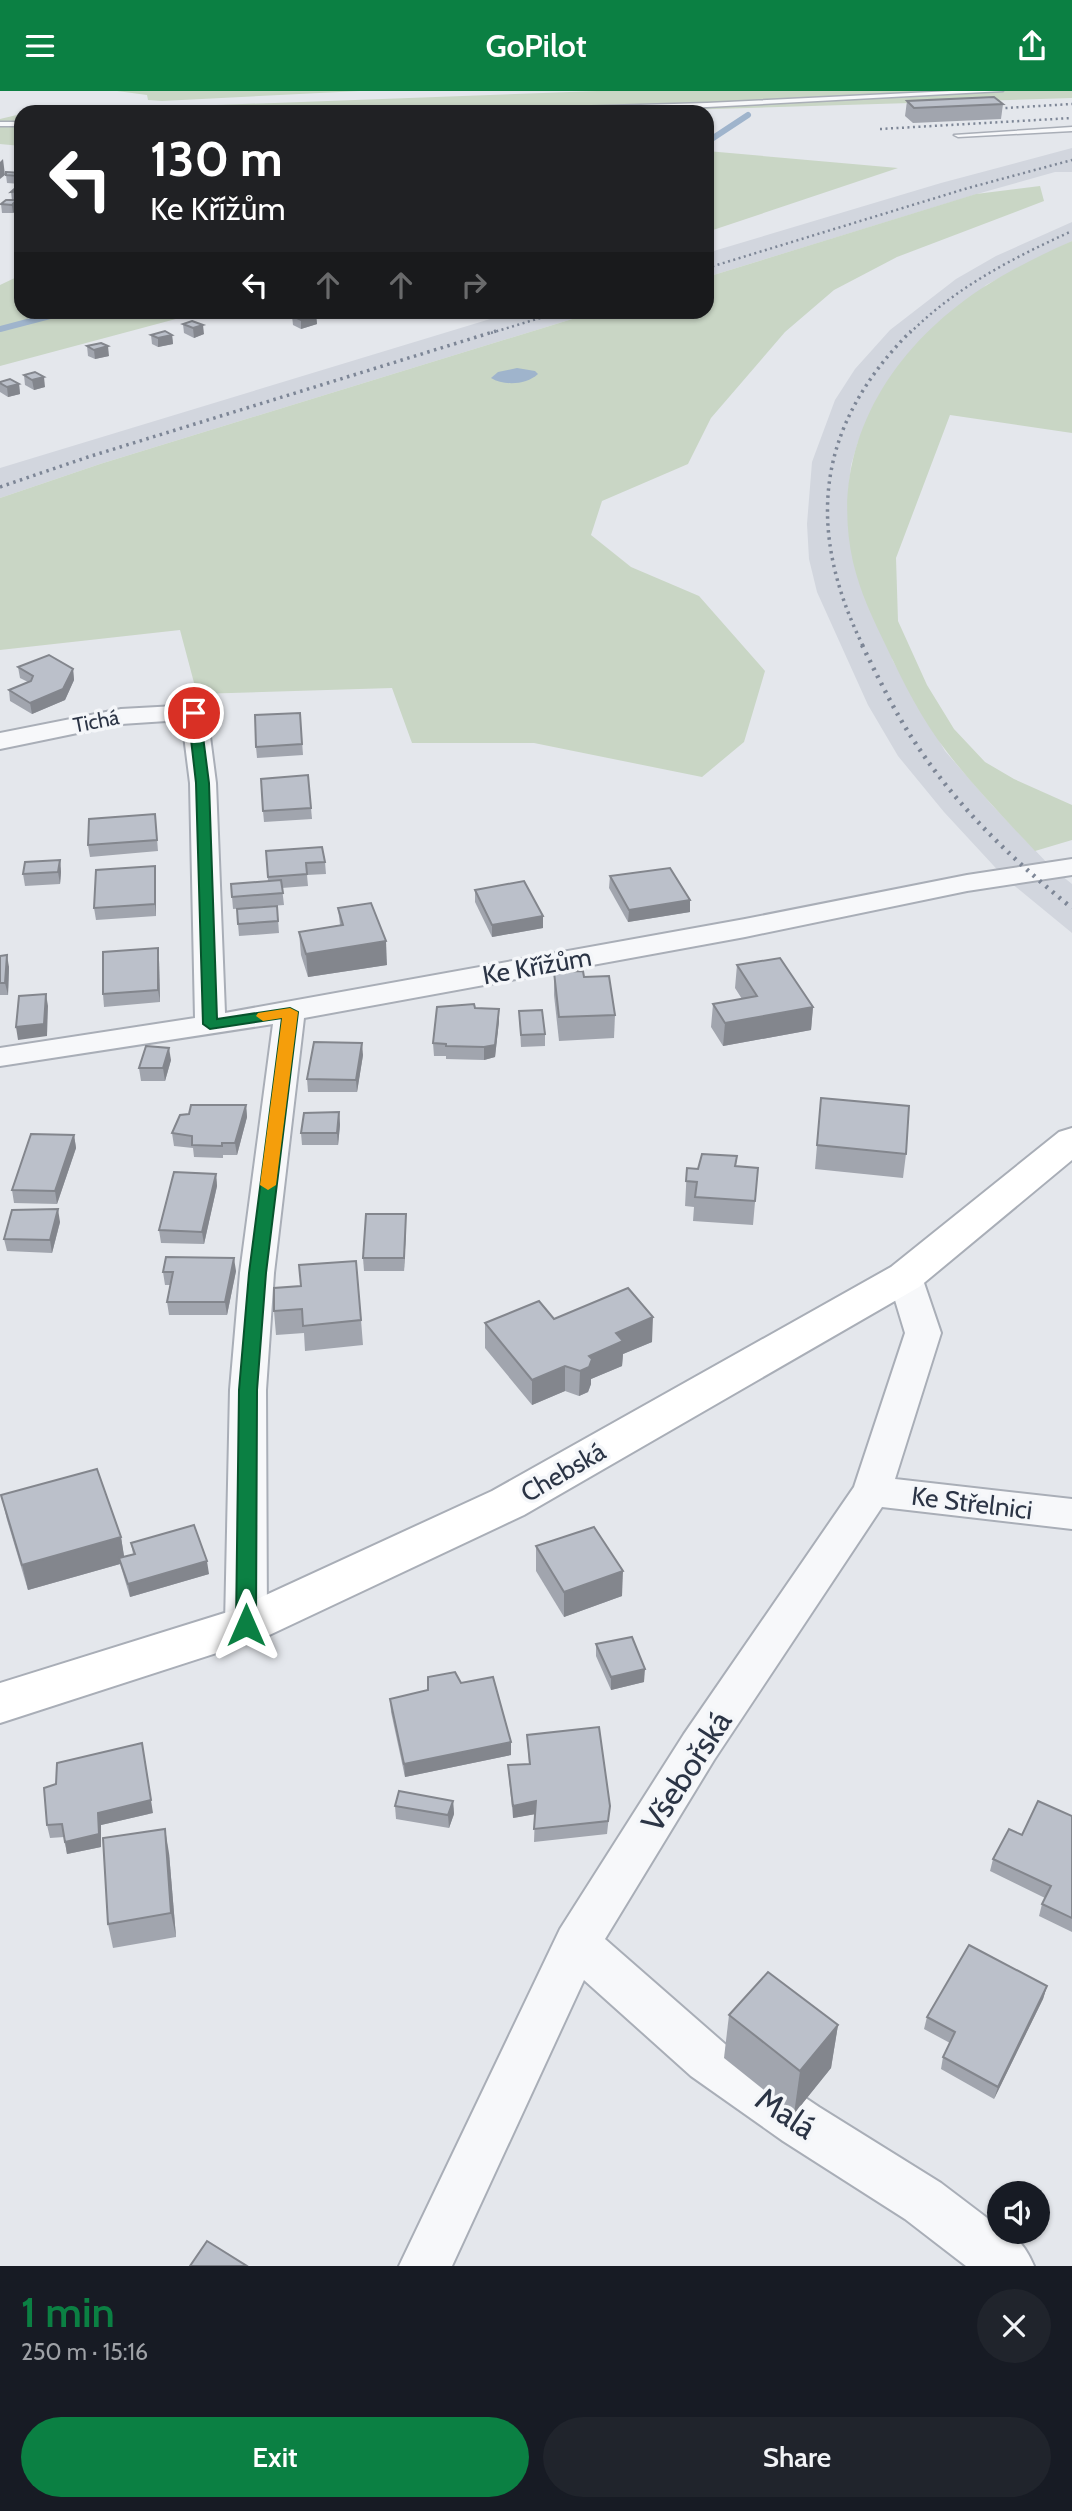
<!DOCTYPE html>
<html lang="en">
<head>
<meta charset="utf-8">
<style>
	body { margin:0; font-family:Cabin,sans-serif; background:#20242c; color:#f1f3f6; height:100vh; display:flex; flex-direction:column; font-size:26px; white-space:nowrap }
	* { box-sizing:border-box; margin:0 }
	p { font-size:23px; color:#9ea1a6 }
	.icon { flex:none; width:38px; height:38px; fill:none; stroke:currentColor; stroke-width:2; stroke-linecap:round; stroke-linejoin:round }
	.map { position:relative; height:2175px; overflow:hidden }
	.sheet { display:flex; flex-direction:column; background:#171b24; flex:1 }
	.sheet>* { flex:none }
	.hud { position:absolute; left:14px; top:14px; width:700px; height:214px; border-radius:21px; box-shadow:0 2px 5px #0004; background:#202124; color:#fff; overflow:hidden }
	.fabs { position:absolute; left:987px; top:2090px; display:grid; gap:14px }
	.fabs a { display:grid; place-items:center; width:63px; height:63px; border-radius:50%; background:#171b24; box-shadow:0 2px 5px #0004; font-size:35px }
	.pin { position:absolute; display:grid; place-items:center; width:60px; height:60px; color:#fff; margin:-30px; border:4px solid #fff; border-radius:50%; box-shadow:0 2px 7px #0007 }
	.me { position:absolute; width:77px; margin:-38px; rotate:0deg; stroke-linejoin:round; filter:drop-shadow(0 0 5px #0008) }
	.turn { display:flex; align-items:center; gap:24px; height:147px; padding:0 21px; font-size:32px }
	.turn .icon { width:91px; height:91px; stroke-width:2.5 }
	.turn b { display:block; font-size:49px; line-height:60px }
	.lanes { display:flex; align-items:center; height:66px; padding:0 21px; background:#0003; justify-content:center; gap:35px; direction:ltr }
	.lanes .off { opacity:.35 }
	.round { display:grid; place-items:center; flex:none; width:74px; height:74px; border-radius:37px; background:#20242c }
	.head { display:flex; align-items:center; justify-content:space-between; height:119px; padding:0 21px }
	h1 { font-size:42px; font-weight:600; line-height:52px; color:#0b8043 }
	.cta { display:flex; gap:14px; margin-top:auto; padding:14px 21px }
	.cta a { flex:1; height:80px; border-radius:42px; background:#0b8043; color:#fff; font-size:28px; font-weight:600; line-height:80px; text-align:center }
	.cta a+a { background:#20242c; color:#f1f3f6 }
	header { display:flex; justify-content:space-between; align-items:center; height:91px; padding:0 21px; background:#0b8043; color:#fff; font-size:32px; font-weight:600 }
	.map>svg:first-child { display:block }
</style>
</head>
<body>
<header><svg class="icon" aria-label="menu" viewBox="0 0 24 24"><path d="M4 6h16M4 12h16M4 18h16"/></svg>GoPilot<svg class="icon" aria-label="share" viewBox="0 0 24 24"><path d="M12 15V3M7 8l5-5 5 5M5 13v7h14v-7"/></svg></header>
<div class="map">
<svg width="1072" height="2175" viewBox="0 0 1072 2175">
	<rect width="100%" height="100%" fill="#e4e7ec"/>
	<g fill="#d2d6de">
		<path d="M1072 57V81H1055L977 103 707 186V162L941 92Z"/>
		<path d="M1072 131V150L986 194 858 351 851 374 848 404 893 570 945 660 991 713 1051 776 1072 793V842L1005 787 944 721 898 665 868 614 817 501 809 468 807 433 812 371 835 309 855 278 890 239 956 188 996 165Z"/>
		<path d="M513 221H595L100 373 0 407V377Z"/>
	</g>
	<g fill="#c9d6c5">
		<path d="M117 0H360L162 10 148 9 147 4Z"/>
		<path d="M597 0H1072V7L618 21H29Z"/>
		<path d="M21 23V55L0 53V28Z"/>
		<path d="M707 60 898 77 707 141Z"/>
		<path d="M1040 95 1044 110 897 166 834 199 785 241 711 327 688 373 602 410 591 444 631 476 699 505 765 580 744 651 702 686 534 652H412L392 597 197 603 180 539 0 559V407L100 373 595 221 707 220V186L976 103Z"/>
		<path d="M1072 150V342L950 324 896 467 898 530 927 594 954 638 985 671 1014 688 1072 714V749L1035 760C1005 728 974 696 947 661 922 629 903 591 886 555 873 528 860 501 853 471 827 355 892 254 987 194 1014 177 1043 163 1072 150Z"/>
		<path d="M21 184V220L202 221 0 275V194Z"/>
	</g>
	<path fill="#9fb4cc" d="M517 277 535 280 538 283C526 294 504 295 491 287L498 281Z"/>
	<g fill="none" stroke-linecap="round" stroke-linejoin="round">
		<g stroke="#9fb4cc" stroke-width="6">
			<path d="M707 51 748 24"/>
			<path d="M0 238 69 220"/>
		</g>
		<defs>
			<g id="lane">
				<path d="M952 0H1003L707 16 466 21 470 19 707 12Z"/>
				<rect x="0" y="31" width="21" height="4"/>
				<path d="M1072 36V40L958 46 954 44Z"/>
			</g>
			<g id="street">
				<path d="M194 614 203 617 207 622 216 692 225 922 745 828 967 784 1072 768V784L967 800 745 846 304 927 274 1182 266 1299 267 1534 261 1546 246 1550 231 1546 225 1534 230 1299 240 1182 273 933 0 975V957L195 927 190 692 182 629 121 633 0 658V642L121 618Z"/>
				<path d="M905 1174 917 1178 922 1186 941 1242 895 1388 1072 1408V1438L882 1416 714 1669 605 1848 725 1953 819 2016 941 2092 999 2136V2140C1017 2141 1028 2161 1034 2175H966L905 2128 783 2050 691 1985 584 1889 452 2175H399L560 1838 684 1643 854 1396 905 1242 888 1186 893 1178Z"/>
			</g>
			<path id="secondary" d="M1072 1037V1069L919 1196 524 1424 263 1547 0 1632V1592L231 1520 492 1400 891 1176 1059 1041Z"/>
		</defs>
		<use href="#lane" stroke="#a9aeb7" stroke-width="3"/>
		<use href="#street" stroke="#a9aeb7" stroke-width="4"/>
		<use href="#secondary" stroke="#a9aeb7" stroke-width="4"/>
		<use href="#lane" fill="#f7f8fa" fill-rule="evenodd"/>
		<use href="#street" fill="#f7f8fa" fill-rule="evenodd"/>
		<use href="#secondary" fill="#fff" fill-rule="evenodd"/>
		<g stroke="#7d8696" stroke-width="2.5" stroke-dasharray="2 3.5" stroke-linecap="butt">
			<path d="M989 18 1072 13"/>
			<path d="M880 38 1072 27"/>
			<path d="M707 177 968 97 1072 69"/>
			<path d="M491 242 563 220"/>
			<path d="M910 242C956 196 1013 167 1072 140"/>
		</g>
		<g stroke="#7d8696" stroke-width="3.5" stroke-dasharray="2.5 4.5" stroke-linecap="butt">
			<path d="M0 396 88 366 496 240"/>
			<path d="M863 555C805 437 816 335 911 240"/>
		</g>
		<path stroke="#7d8696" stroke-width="4.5" stroke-dasharray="2.5 6" stroke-linecap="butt" d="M862 554C879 588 895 622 916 653 958 717 1013 769 1072 817"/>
	</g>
	<g fill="#a1a5ae">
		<path d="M907 10 1003 13 1001 28 913 32 905 25Z"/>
		<path d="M21 82V93L7 92 6 84Z"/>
		<path d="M21 95V109H12L11 101Z"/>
		<path d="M6 109 18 118 13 122H2L1 113Z"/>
		<path d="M337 220H356L348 224Z"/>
		<path d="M316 224 317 233 301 238 293 234 292 225Z"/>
		<path d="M192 230 204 243 194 247 184 242 183 233Z"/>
		<path d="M151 244H172L173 253 158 256 152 253Z"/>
		<path d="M87 255 109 265 95 268 88 265Z"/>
		<path d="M24 284 45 296 34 299 25 294Z"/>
		<path d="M0 291 19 293 20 303 8 306 0 301Z"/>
		<path d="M18 576 73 578 74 589 65 609 32 623 10 610 9 599 28 591 20 587Z"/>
		<path d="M300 622 303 664 257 667 256 656Z"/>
		<path d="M308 684 312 728 264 731 263 720Z"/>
		<path d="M155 723 158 760 90 766 88 754Z"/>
		<path d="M266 760 325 771 326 783 307 784 308 795 282 797 284 814 233 818 231 793 268 790Z"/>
		<path d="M60 769 61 781 60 793 25 795 23 783Z"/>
		<path d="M155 775 156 787V825L96 829 94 817Z"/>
		<path d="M610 785 690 809V821L628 831 609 797Z"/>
		<path d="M475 799 543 825V837L492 846 475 811Z"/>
		<path d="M277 815 279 842 239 845 238 833Z"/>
		<path d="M338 817 387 874 308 886 301 864 299 841 340 834Z"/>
		<path d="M158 857 159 869 160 911 104 916 103 903Z"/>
		<path d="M0 865 9 876 8 904H0Z"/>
		<path d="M737 874 813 916 811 939 723 955 711 936 713 913 742 908 735 897Z"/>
		<path d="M554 881 584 886 615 924 614 947 559 950 554 904Z"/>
		<path d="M475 917 499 930 495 966 484 969 446 968V965H434L433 952Z"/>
		<path d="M519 920 545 943V955L521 956Z"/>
		<path d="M363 964 357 1001H308L307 988Z"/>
		<path d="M171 969 165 990H141L139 977Z"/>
		<path d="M821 1007 906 1063 903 1087 815 1078Z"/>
		<path d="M246 1014 247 1026 237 1064H223V1067L194 1066 193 1057 174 1055 172 1042 189 1023Z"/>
		<path d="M339 1021 340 1034 338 1054H302L301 1042Z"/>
		<path d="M74 1044 76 1057 57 1113 14 1112 12 1099Z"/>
		<path d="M737 1065 736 1075 758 1077 753 1134 693 1130 694 1116 685 1115 687 1077 698 1078Z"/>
		<path d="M216 1083 217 1095 204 1153 161 1152 159 1139Z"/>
		<path d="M60 1131 52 1162 7 1160 4 1148Z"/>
		<path d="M406 1136 404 1180H364L363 1167Z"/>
		<path d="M236 1180 227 1224H169L167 1211 171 1194H165L163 1181Z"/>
		<path d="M301 1195 361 1229 363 1254 305 1260 304 1242 276 1244 274 1220Z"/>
		<path d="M554 1228 652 1251 623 1263 622 1275 591 1288V1293L588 1301 579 1305 565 1300 532 1314 485 1257V1232Z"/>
		<path d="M1 1404 121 1446 124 1466 133 1463 131 1452 209 1483 130 1506 120 1473 28 1499 7 1429Z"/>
		<path d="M536 1455 622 1505 564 1526 536 1480Z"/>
		<path d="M596 1553 644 1591 611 1599 596 1565Z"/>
		<path d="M461 1592 511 1651V1664L405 1686 391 1621 390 1608Z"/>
		<path d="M527 1644 610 1715 607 1743 534 1751 535 1723 513 1727 509 1687 508 1674 529 1673Z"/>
		<path d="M453 1710 454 1723 449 1737 396 1728 395 1715Z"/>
		<path d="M153 1722 101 1734V1756L67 1763 64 1746 50 1747 47 1734Z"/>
		<path d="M1072 1725V1841L1039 1825 1042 1813 1045 1807 990 1780 993 1768 1022 1744Z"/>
		<path d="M169 1762 176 1846 113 1857 108 1833Z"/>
		<path d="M1047 1895 1043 1908 994 2008 941 1978 943 1966 950 1952 924 1938 927 1926Z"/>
		<path d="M729 1924 838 1934 831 1977 794 2023 724 1967Z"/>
	</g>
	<g fill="#83868d">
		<path d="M3 68 5 84 0 88V71Z"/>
		<path d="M16 109 18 118 13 122 12 114Z"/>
		<path d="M316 224 317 233 301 238V229Z"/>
		<path d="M203 234 204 243 194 247 193 237Z"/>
		<path d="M172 244 173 253 158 256V247Z"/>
		<path d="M108 255 109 265 95 268 94 259Z"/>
		<path d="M44 286 45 296 34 299 32 289Z"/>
		<path d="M19 293 20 303 8 306 7 296Z"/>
		<path d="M73 578 74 589 65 609 32 623 30 612Z"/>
		<path d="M60 769 61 781 60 793 58 781Z"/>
		<path d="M155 775 156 787V825L155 813Z"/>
		<path d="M690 809V821L628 831 629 819Z"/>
		<path d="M543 825V837L492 846V834Z"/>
		<path d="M386 850 387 874 308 886 306 863Z"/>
		<path d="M158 857 159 869 160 911 158 899Z"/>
		<path d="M7 864 9 876 8 904 5 892Z"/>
		<path d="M46 903 48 915 47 945 18 949 16 936Z"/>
		<path d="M813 916 811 939 723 955 725 932Z"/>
		<path d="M499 918V930L495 966 484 969V956Z"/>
		<path d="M362 952 363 964 357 1001 356 989Z"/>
		<path d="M169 957 171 969 165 990 163 977Z"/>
		<path d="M246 1014 247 1026 237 1064 235 1052Z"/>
		<path d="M339 1021 340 1034 338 1054 337 1042Z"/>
		<path d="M74 1044 76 1057 57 1113 55 1100Z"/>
		<path d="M216 1083 217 1095 204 1153 202 1141Z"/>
		<path d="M58 1118 60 1131 52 1162 50 1149Z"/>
		<path d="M406 1123V1136L404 1180V1167Z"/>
		<path d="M234 1167 236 1180 227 1224 225 1211Z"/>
		<path d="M653 1226 652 1251 623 1263 622 1275 591 1288V1293L588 1301 579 1305 580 1280 589 1265 616 1242Z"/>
		<path d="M565 1275V1300L532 1314V1289Z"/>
		<path d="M121 1446 125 1471 119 1467 120 1473 28 1499 22 1474Z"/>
		<path d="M207 1470 209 1483 130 1506 128 1493Z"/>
		<path d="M623 1480 622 1505 564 1526V1501Z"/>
		<path d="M645 1578 644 1591 611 1599V1586Z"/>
		<path d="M511 1651V1664L405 1686 404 1673Z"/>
		<path d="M142 1652 153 1722 101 1734V1756L67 1763 65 1751 98 1722Z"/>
		<path d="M453 1710 454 1723 449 1737 448 1724Z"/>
		<path d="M536 1710V1723L513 1727V1715Z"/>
		<path d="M165 1738 169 1762 176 1846 171 1822Z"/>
		<path d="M1047 1895 1043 1908 994 2008 998 1996Z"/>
		<path d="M838 1934 831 1977 794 2023 800 1980Z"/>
	</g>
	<g fill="#bbc0ca" stroke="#83868d" stroke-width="2">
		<path d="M994 6 1003 13 914 17 907 10Z"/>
		<path d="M6 81 21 82V85L6 84Z"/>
		<path d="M19 94 21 95V100L11 101Z"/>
		<path d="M6 109H16L12 114 1 113Z"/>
		<path d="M307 220 316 224 301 229 292 225Z"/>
		<path d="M192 230 203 234 193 237 183 233Z"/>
		<path d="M165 240 172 244 158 247 151 244Z"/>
		<path d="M101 252 108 255 94 259 87 255Z"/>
		<path d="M35 281 44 286 32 289 24 284Z"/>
		<path d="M10 288 19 293 7 296 0 292V291Z"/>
		<path d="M49 564 73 578 63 598 30 612 9 599 31 590 33 585 18 576Z"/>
		<path d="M300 622 302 653 256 656 255 624Z"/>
		<path d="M308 684 311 717 263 720 261 688Z"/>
		<path d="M155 723 157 749 88 754 89 728Z"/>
		<path d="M322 756 325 771 306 772 307 783 268 786 266 760Z"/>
		<path d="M60 769 58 781 23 783 25 771Z"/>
		<path d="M155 775V813L94 817 96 779Z"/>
		<path d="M670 777 690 809 629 819 610 785Z"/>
		<path d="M281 789 283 802 232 806 231 793Z"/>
		<path d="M524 790 543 825 492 834 475 799Z"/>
		<path d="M371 812 386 850 306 863 299 841 343 834 338 817Z"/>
		<path d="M277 815 278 830 238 833 237 818Z"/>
		<path d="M158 857V899L103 903V861Z"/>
		<path d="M7 864 5 892H0V865Z"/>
		<path d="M780 867 813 916 725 932 713 913 757 905 737 874Z"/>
		<path d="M583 880 584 886 609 885 615 924 559 926 554 881Z"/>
		<path d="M46 903 44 933 16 936 19 905Z"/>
		<path d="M474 913 475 917 499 918 495 954 484 956 446 955V953L433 952 437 916Z"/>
		<path d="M542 919 545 943 521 944 519 920Z"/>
		<path d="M314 951 362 952 356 989 307 988Z"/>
		<path d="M146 955 169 957 163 977H139Z"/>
		<path d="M821 1007 909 1015 906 1063 817 1054Z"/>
		<path d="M191 1014H246L235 1052H222V1055L192 1054V1045L172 1042 180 1024 189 1023Z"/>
		<path d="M339 1021 337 1042H301L304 1022Z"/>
		<path d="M31 1043 74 1044 55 1100 12 1099Z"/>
		<path d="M702 1063 737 1065 735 1075 758 1077 755 1110 695 1106 697 1091 686 1090 687 1077 698 1078Z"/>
		<path d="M174 1081 216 1083 202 1141 159 1139Z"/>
		<path d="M58 1118 50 1149 4 1148 12 1119Z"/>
		<path d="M366 1123H406L404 1167H363Z"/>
		<path d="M166 1166 234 1167 225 1211H167L173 1181H163Z"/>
		<path d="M356 1170 361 1229 303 1235 302 1218 274 1220V1197L301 1195 299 1174Z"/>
		<path d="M628 1197 653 1226 616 1242 623 1250 589 1265 592 1268 589 1276 580 1280 565 1275 532 1289 485 1232 539 1210 554 1228Z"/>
		<path d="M97 1378 121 1446 22 1474 1 1404Z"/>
		<path d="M194 1434 207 1470 128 1493 119 1467 135 1463 131 1452Z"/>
		<path d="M594 1436 623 1480 564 1501 536 1455Z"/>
		<path d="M632 1546 645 1578 611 1586 596 1553Z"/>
		<path d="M455 1581 461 1592 493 1586 511 1651 404 1673 390 1608 428 1599V1586Z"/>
		<path d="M599 1636 610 1715 608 1730 534 1738 536 1710 513 1715 508 1674 530 1673 527 1644Z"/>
		<path d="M142 1652 151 1709 98 1722 99 1743 65 1751 62 1733 47 1734 44 1697 56 1693 57 1672Z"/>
		<path d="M399 1700 453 1710 448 1724 395 1715Z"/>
		<path d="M1038 1710 1072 1725V1827L1042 1813 1051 1795 993 1768 1009 1738 1022 1744Z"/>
		<path d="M165 1738 171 1822 108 1833 103 1747Z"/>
		<path d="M969 1854 1047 1895 998 1996 943 1966 955 1941 927 1926Z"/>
		<path d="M768 1881 838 1934 800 1980 729 1924Z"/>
		<path d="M207 2150 247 2175H190Z"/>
	</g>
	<path fill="#0b8043" stroke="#07532c" stroke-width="2" d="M194 618 200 622 209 692 217 928 290 917 298 921 266 1182 257 1299 256 1534 253 1539 246 1542 239 1539 236 1534 239 1299 249 1182 282 927 210 938 203 933 196 692 188 622Z"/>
	<path fill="#f59e0b" d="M290 917 298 921 276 1094 268 1099 260 1094 282 927 263 930 256 925 258 922Z"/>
	<g text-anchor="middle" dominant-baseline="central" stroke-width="7" stroke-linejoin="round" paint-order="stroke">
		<g font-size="21" fill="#2b3445" stroke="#f4f6f9">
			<text transform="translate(96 630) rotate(-11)">Tichá</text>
		</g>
		<g font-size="26" fill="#2b3445" stroke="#f4f6f9">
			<text transform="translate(537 875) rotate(-10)">Ke Křížům</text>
			<text transform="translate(563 1381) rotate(-30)">Chebská</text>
			<text transform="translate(972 1412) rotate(7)">Ke Střelnici</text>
		</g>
		<g font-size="32" fill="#2b3445" stroke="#f4f6f9">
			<text transform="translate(686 1680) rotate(-57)">Všebořská</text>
			<text transform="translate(786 2022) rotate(34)">Malá</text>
		</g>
	</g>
</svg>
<div class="fabs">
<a><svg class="icon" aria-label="sound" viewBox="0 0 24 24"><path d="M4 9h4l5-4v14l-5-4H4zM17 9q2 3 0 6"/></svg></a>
</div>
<div class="pin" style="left:194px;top:622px;background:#d93025"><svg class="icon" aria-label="arrive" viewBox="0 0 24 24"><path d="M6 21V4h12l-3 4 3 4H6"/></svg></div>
<svg class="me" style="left:246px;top:1534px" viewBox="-20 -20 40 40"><path d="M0-17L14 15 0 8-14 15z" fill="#0b8043" stroke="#fff" stroke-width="4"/></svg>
<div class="hud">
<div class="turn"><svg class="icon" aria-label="left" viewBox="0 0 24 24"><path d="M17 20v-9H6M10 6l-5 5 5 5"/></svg><div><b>130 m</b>Ke Křížům</div></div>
<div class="lanes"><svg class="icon" aria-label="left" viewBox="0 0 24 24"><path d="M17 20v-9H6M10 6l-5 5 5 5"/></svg><svg class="icon off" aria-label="ahead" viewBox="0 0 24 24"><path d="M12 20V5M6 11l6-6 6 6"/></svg><svg class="icon off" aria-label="ahead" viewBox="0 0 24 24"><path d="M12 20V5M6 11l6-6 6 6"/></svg><svg class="icon off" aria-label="right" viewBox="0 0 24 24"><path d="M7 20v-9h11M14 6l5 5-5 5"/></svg></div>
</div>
</div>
<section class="sheet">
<div class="head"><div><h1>1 min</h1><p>250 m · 15:16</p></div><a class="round"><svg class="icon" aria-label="close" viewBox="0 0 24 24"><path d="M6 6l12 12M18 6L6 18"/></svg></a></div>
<div class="cta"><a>Exit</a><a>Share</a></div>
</section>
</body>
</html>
